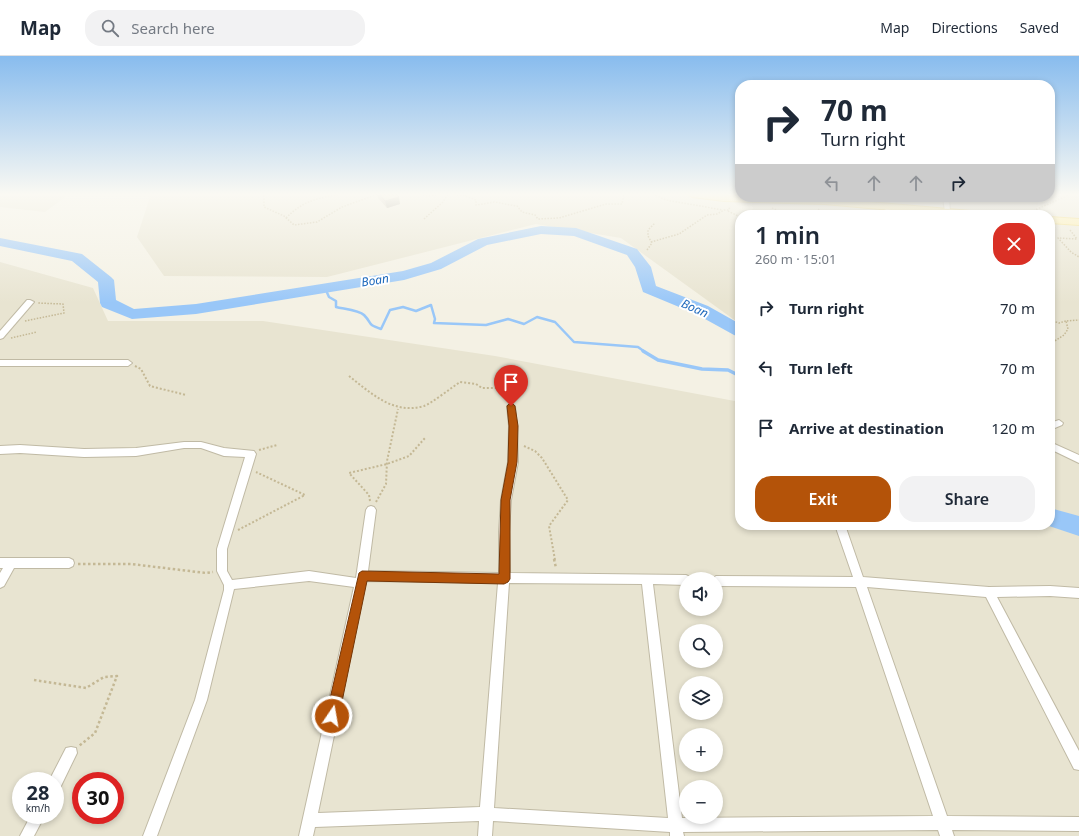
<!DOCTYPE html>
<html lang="en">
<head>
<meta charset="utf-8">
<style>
	body { margin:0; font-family:"Noto Sans",sans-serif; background:#f2f2f3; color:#1f2937; height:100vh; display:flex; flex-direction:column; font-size:15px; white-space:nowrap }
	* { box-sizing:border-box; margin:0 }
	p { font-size:13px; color:#747a83 }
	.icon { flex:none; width:22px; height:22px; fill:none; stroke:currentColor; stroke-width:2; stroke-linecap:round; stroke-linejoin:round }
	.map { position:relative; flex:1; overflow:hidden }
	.panel { position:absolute; left:735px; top:154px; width:320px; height:320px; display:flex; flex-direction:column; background:#fff; border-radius:16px; box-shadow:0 2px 6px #0003 }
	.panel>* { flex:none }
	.top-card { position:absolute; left:735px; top:24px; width:320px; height:122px; border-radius:16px; box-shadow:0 2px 6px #0003; background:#fff; color:#1f2937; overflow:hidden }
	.controls { position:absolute; left:679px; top:516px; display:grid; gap:8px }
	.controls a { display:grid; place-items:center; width:44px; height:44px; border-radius:50%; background:#fff; box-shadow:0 2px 6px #0003; font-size:20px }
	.speed { position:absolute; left:12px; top:716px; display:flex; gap:8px; font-size:20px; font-weight:700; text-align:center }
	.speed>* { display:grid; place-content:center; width:52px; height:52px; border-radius:50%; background:#fff; box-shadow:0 2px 6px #0003; line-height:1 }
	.speed small { font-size:10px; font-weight:400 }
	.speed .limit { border:6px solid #d22; background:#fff; color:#111 }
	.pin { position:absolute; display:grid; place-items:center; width:34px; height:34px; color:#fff; margin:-41px -17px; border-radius:50% 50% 50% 0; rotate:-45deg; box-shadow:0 0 4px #0007 }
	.pin .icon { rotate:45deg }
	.me { position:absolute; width:44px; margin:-22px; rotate:12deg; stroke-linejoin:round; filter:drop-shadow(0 0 3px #0008) }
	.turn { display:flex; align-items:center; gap:14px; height:84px; padding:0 20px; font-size:18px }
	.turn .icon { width:52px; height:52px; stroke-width:2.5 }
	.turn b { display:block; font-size:28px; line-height:34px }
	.lanes { display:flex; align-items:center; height:38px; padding:0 20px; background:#0003; justify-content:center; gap:20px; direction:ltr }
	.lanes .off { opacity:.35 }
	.round { display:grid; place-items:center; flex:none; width:42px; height:42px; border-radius:16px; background:#f2f2f3 }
	.overview { display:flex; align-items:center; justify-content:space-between; height:68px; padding:0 20px }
	h1 { font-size:24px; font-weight:600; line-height:30px }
	.button { display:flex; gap:8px; margin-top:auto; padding:8px 20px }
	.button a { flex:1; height:46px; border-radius:16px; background:#b45309; color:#fff; font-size:16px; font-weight:600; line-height:46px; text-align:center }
	.button a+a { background:#f2f2f3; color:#1f2937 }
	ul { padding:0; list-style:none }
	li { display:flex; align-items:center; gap:12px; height:60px; padding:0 20px }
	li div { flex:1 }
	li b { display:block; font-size:15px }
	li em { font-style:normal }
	header { display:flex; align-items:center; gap:24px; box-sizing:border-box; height:56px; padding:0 20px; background:#fff; border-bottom:1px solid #e0e1e3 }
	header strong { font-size:19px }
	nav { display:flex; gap:22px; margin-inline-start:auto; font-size:14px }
	.search { width:280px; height:36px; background:#f2f2f3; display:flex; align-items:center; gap:10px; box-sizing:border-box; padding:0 14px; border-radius:16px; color:#747a83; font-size:15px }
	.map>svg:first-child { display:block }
</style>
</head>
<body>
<header>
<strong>Map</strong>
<div class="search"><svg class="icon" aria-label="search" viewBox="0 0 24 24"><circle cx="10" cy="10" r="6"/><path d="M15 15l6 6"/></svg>Search here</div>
<nav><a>Map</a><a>Directions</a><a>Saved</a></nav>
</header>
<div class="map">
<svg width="1079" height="780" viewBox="0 0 1079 780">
	<rect width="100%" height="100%" fill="#f4f1e4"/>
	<g fill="#e8e4d1" fill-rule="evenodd">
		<path d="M0 138H69L45 156 0 151Z"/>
		<path d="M151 138H740V141H1050V138H1079V780H0V206L93 232 108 265H263L495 300 740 346V469H1050V159H740V268L621 182 536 168 327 221 164 220 137 181ZM686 523H716V553H686ZM686 575H716V605H686ZM686 627H716V657H686ZM686 679H716V709H686ZM21 725H55V759H21ZM81 725H115V759H81ZM686 731H716V761H686Z"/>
	</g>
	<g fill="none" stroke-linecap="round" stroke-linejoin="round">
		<path stroke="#99c7f8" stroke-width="2.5" d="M325 232 329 241 336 245V251C344 253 359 254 364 259 373 268 366 268 381 273L390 254 403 251 416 255 431 249 435 263 434 267 486 269 508 263 524 268 537 261 555 266 574 286 638 291 645 296"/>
		<path stroke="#99c7f8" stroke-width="3.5" d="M643 295 658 304 702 313 728 314 740 320"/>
		<g fill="#99c7f8" fill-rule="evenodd">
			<path d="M541 170 576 172 637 193 651 211 656 230 708 250 740 268V281L734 279 696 258 643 236 635 211 627 199 574 180 541 178 487 189 441 213 404 224 196 258 132 263 102 251 100 247 98 226 72 205 0 190V182L82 198 111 221 114 224 116 244 134 253 196 248 403 215 431 207 478 183Z"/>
			<path d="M1050 452 1079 460V480L1046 469H1050Z"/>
		</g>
		<defs>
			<g id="street">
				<path d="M943 141H949L950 157 945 156Z"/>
				<path d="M887 149 889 150 895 159H889L884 151Z"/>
				<path d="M27 244H30L34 246 3 282 0 283V275Z"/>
				<path d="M0 304H128L132 307 128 310H0Z"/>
				<path d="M511 347 515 350 517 370 518 406 511 444 509 476 510 517 686 519 690 521 691 523H686V529L653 528 682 762 933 760 856 531 716 530V523H712L716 520 853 521 835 469H845L863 521 989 531 1050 530 1079 532V542L1050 540 997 541 1079 695V714L1074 713 986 541 867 531 947 760 1079 761V775L952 774 954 780H940L938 774 683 776 684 780H670V776L493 765 492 780H478L479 765 315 771 313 780H299L354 531 309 525 234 533 207 644 157 780H143L195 644 224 534V529L217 515V493L245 401 224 400 201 392H184L136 400 84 401 20 397 0 398V390L20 389 84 393 136 392 184 386H201L224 392 254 395 256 398 227 493V515L232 524 309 515 356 522 366 454 368 451 371 450 374 451 376 454 368 515 499 517V476L501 444 508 406 509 370 507 350ZM366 525 498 527 480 751 318 757ZM509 527 642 528 668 762 494 752Z"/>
				<path d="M1059 364 1063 367 1062 369 1050 374V367Z"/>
				<path d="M1050 386 1079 399V407L1050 393Z"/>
				<path d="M0 502H69L73 504 74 507 73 510 69 512H14L4 530 0 532V517L3 512H0Z"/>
				<path d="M71 691 76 692 77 697 60 732 55 734V725H49L66 692Z"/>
				<path d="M31 759H45L34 780H20Z"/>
			</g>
			<g id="primary">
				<path d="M687 138 740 140V141L824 142 982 156 987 159H947L824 148 724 145 692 141Z"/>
				<path d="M1050 161 1079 163V169L1050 167Z"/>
			</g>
		</defs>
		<use href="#street" stroke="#c0baa5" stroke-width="2"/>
		<use href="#primary" stroke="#f0d256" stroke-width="2"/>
		<g stroke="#c4b895" stroke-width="1.5" stroke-dasharray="1.5 1.5" stroke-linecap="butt">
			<path d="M267 138 264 140V151L284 160 294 169 317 166 342 151 378 138"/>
			<path d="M420 138 428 140 443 138"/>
			<path d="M451 138 466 140V138"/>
			<path d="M653 138 666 144 723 154"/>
			<path d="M466 140 476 144V149L494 146 517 150 522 156 535 159 538 163 559 162 606 148H622L624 138"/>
			<path d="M772 152 788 159"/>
			<path d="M728 155 740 161"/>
			<path d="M815 159 819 153"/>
			<path d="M1029 159 1035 154 1071 138"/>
			<path d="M286 162C304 144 316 143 340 138"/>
			<path d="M424 163 443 146 448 138"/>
			<path d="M1070 174 1077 183 1058 182 1071 196 1079 201"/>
			<path d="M651 186 679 178 707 159 717 158 724 154H729L730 150"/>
			<path d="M647 194 652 187 648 180V174L655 167"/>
			<path d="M1050 264 1059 267 1066 265"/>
			<path d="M25 265 64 257 63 248 37 247"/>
			<path d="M11 282 37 276"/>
			<path d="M1050 288 1064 279 1068 273 1066 265 1079 264"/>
		</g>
		<g stroke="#c4b895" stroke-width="2" stroke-dasharray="2 2" stroke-linecap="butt">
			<path d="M135 310 141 313 150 330 186 339"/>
			<path d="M349 320C371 337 393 359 424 350 432 347 451 332 460 326L476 328 482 332H507L510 343"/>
			<path d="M524 390 535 395 542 402 568 444 549 470 555 504"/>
			<path d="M259 394 277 389"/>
			<path d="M370 445 369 439 349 417 387 408 409 400 425 382"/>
			<path d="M376 446 386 428 387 405 398 353"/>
			<path d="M238 474 305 439 256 416"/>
		</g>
		<g stroke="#c4b895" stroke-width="2.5" stroke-dasharray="2.5 2.5" stroke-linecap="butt">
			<path d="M554 503 556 512"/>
			<path d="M78 508H131L206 517 213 516"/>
			<path d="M34 624 86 632 104 621 117 620 95 677 79 690"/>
		</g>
		<use href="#street" fill="#fff" fill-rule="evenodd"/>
		<use href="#primary" fill="#ffeb92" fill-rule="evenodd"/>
	</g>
	<path fill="#b9b19e" d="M377 138H396L400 148 387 152 378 142Z"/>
	<path fill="#969081" d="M399 141 400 148 387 152 385 145Z"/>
	<path fill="#d7ceb8" stroke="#969081" d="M379 138H396L399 141 385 145Z"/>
	<linearGradient id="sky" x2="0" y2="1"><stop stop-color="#88bcee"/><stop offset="0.56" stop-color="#faf9f3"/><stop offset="1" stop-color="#faf9f3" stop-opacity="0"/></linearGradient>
	<rect width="1079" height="247" fill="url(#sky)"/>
	<path fill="#b45309" stroke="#753606" d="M511 346 515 350 518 370 517 406 510 444V523L508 526 504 528 367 525 339 660 337 664 332 666 328 664 326 660 359 517 362 515 499 518 501 444 508 406 509 370 507 350Z"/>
	<g text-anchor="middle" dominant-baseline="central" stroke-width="4" stroke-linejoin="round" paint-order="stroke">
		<g font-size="12" font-style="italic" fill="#216bbd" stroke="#fff">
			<text transform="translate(375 224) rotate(-9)">Boan</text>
			<text transform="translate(695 252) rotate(24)">Boan</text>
		</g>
	</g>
</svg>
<div class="controls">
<a><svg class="icon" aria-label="sound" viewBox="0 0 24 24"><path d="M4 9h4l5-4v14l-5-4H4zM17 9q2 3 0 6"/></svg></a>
<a><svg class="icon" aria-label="search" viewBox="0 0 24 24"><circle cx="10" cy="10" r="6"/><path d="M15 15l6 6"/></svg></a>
<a><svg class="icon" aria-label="layers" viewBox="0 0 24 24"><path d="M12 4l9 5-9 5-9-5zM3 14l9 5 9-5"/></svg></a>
<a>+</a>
<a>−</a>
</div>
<div class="speed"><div>28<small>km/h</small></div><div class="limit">30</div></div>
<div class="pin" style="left:511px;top:350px;background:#d93025"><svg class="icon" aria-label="arrive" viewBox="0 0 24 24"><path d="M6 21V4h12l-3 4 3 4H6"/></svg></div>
<svg class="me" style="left:332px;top:660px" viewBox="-20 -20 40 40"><circle r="17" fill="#b45309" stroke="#fff" stroke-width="3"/><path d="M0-11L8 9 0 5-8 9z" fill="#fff"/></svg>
<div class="top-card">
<div class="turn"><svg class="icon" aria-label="right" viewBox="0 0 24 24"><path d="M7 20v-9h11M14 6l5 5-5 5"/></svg><div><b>70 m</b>Turn right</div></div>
<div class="lanes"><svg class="icon off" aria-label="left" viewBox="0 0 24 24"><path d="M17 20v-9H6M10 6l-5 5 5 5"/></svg><svg class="icon off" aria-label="ahead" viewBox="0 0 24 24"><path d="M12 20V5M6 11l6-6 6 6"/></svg><svg class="icon off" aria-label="ahead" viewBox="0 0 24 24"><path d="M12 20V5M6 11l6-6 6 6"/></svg><svg class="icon" aria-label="right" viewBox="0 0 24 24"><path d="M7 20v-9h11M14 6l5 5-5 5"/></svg></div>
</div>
<section class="panel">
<div class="overview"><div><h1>1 min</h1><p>260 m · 15:01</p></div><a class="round" style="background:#d93025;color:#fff"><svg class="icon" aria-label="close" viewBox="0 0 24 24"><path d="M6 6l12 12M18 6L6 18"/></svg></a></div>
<ul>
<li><svg class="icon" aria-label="right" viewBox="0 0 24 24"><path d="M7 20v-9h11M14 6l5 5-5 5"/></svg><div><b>Turn right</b></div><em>70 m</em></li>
<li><svg class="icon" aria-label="left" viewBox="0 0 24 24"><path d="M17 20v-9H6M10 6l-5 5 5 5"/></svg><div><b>Turn left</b></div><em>70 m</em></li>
<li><svg class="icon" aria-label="arrive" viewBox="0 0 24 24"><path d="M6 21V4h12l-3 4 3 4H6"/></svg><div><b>Arrive at destination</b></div><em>120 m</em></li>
</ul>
<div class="button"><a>Exit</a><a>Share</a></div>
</section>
</div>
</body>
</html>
